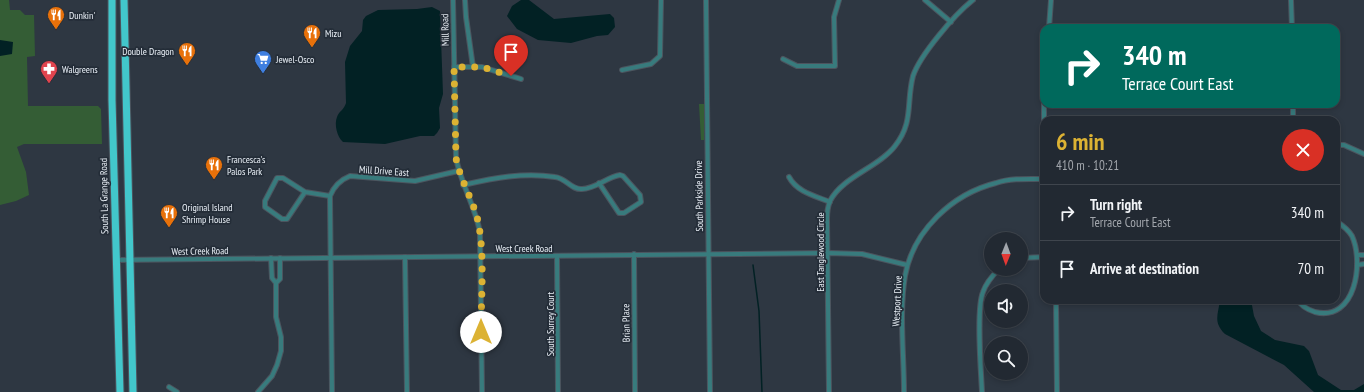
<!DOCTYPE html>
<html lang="en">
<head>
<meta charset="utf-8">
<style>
	body { margin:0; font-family:"PT Sans Narrow",sans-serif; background:#2e353e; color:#f1f3f6; height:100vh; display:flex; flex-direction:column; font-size:15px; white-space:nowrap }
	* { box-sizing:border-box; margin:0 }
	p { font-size:13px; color:#a2a6ac }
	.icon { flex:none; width:22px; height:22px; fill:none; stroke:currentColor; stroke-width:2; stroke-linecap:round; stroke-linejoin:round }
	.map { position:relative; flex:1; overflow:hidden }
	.details { position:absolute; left:1040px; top:116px; width:300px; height:188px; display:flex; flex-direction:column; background:#222932; border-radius:12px; box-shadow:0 2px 6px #0003,0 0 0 1px #3f454d }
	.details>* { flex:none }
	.guide { position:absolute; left:1040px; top:24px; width:300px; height:84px; border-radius:12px; box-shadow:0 2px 6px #0003,0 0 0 1px #3f454d; background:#00695c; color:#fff; overflow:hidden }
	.needle { width:26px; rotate:181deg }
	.fabs { position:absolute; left:984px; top:232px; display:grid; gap:8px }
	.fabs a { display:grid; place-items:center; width:44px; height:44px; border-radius:50%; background:#222932; box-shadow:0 2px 6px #0003,0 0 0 1px #3f454d; font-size:20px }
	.pin { position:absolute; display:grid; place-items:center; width:34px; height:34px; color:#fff; margin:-41px -17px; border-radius:50% 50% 50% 0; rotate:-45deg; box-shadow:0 0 4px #0007 }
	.pin .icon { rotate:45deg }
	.me { position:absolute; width:44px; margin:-22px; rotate:0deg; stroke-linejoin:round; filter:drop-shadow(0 0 3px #0008) }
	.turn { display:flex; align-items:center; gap:14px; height:84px; padding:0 16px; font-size:18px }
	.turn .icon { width:52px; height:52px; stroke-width:2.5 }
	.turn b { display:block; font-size:28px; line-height:34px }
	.round { display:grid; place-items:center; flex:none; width:42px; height:42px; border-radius:21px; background:#2e353e }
	.headline { display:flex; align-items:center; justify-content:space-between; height:68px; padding:0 16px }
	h1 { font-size:24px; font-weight:800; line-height:30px; color:#dcb233 }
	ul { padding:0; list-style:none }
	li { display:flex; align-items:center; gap:12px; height:56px; padding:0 16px; border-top:1px solid #3f454d }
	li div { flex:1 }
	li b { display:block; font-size:15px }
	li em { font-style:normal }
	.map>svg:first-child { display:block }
</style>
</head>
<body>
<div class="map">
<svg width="1364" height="392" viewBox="0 0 1364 392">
	<rect width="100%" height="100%" fill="#2e3742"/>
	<g fill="#345d35">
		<path d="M0 0H9L10 10H20L25 15H34L35 56 27 57 28 106H98L101 109 102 144H24L17 147 26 172 29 195 16 201 0 205Z"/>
		<path d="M699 104H704V140H701Z"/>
	</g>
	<g fill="#022124">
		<path d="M521 0H529L554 19 610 14 614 18 615 27 608 35 597 36 571 43 538 40 517 29 507 16 512 6Z"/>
		<path d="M432 7 440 11 443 94 439 108 440 128 437 133 434 136H420L385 144 343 142C337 137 334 124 337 117 339 111 344 110 346 103L345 62 350 46 362 31 363 20 366 16 378 10 417 9Z"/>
		<path d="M0 40 13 42 12 54 0 56Z"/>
		<path d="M1220 300H1251L1254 316 1261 331 1275 340 1304 346 1309 351 1318 375 1341 390H1354L1364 384V392H1314L1284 365 1225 334C1213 322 1218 315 1220 300Z"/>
	</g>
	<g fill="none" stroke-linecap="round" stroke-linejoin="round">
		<path stroke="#022124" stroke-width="1.5" d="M753 265 759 311 762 392"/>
		<defs>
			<g id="minor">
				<path d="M453 0 456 158C461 184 475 206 480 232L482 392"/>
				<path d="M465 0 466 17 473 67"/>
				<path d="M706 0 710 392"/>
				<path d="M925 0 951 22"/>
				<path d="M1291 0 1292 28"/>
				<path d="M1049 28 1051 0"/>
				<path d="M783 59 797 66H835L834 17 839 0"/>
				<path d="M454 67H482L521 79"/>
				<path d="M1044 67V156"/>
				<path d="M622 70 651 64 660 56 661 0"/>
				<path d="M1293 104V120"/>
				<path d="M1336 145H1344L1364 154"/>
				<path d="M789 177C797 192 815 196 830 202"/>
				<path d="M463 185C494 178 524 172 555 177 566 178 571 190 582 189 595 189 607 177 620 175L623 176 640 195 641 202 624 213H619L599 183"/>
				<path d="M305 192 287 219H282L265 207V201L277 178H283L305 192 330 196"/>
				<path d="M634 254 635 392"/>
				<path d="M1357 255H1364"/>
				<path d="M557 256 558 392"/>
				<path d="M405 257 407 392"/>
				<path d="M271 258 272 278 276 283"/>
				<path d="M1021 258 1044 257"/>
				<path d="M115 260 828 253 862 254 907 265"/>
				<path d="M1357 265 1364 264"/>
				<path d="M1056 300 1057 392"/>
				<path d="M1298 300C1301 306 1309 310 1315 312 1356 322 1364 262 1352 236 1348 229 1342 225 1336 221"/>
				<path d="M169 387 177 392"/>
				<path d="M258 392 272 376 277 365 281 351V337L276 317V283L280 279V258"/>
				<path d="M332 392 330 196C334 186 340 180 350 176L415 181 458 171"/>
				<path d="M829 392 827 219C827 213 828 206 830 201 842 177 879 167 895 146 914 122 906 103 913 76 920 55 955 14 973 0"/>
				<path d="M904 392C904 356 899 311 905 276 913 231 952 194 996 183 1011 178 1028 179 1044 179"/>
				<path d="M982 392C981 370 976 310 983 292 986 283 992 276 999 269"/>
			</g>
			<g id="trunk">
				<path d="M112 0V100L120 392"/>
				<path d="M124 0 133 392"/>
			</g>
		</defs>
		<use href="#minor" stroke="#4c555f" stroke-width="6"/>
		<use href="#trunk" stroke="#4c555f" stroke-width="9"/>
		<use href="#minor" stroke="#387b7d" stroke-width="4"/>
		<use href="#trunk" stroke="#42c7cb" stroke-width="7"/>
	</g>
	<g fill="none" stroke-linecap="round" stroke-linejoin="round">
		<path stroke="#dcb233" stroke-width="7" stroke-dasharray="0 12.6" d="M481 332C481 298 485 254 478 221 473 199 460 180 456 158L454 67H482L511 76"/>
	</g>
	<defs>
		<symbol id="restaurant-pin" viewBox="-11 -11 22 30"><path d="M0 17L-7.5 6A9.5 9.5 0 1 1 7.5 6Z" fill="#e8710a" stroke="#242d38"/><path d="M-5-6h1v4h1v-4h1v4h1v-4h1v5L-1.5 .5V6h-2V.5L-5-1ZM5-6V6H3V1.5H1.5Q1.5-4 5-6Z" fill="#fff"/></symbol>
		<symbol id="supermarket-pin" viewBox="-11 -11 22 30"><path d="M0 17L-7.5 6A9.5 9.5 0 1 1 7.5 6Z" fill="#3f7fe0" stroke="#242d38"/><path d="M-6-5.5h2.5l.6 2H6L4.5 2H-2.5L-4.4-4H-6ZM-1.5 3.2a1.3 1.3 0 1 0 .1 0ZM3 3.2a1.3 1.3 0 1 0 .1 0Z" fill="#fff"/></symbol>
		<symbol id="pharmacy-pin" viewBox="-11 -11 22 30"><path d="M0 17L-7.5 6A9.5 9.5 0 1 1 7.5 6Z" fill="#e0444e" stroke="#242d38"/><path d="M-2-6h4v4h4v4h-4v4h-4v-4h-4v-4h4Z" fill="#fff"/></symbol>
	</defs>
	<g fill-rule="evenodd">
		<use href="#restaurant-pin" x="46" y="5" width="20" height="27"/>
		<use href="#restaurant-pin" x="302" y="23" width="20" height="27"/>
		<use href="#restaurant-pin" x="177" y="41" width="20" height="27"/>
		<use href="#supermarket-pin" x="253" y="49" width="20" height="27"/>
		<use href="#pharmacy-pin" x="39" y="59" width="20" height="27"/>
		<use href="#restaurant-pin" x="204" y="155" width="20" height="27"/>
		<use href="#restaurant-pin" x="159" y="203" width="20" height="27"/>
	</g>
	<g text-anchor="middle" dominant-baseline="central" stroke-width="3.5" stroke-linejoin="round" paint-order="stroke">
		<g font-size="10" fill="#eaf0f7" stroke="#242d38" text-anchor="start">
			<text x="69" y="15">Dunkin'</text>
			<text x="325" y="33">Mizu</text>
			<text x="174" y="51" text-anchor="end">Double Dragon</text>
			<text x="276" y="59">Jewel-Osco</text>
			<text x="62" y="69">Walgreens</text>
			<text x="227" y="159">Francesca's<tspan x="227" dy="12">Palos Park</tspan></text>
			<text x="182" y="207">Original Island<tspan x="182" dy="12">Shrimp House</tspan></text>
		</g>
		<g font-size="10" fill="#eaf0f7" stroke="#242d38">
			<text transform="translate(445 30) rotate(-91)">Mill Road</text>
			<text transform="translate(384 171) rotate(4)">Mill Drive East</text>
			<text transform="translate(104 196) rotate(-91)">South La Grange Road</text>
			<text transform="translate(699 196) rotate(-91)">South Parkside Drive</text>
			<text x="524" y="248">West Creek Road</text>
			<text transform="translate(200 251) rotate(-1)">West Creek Road</text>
			<text transform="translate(820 252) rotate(-90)">East Tanglewood Circle</text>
			<text transform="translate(897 301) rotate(-87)">Westport Drive</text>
			<text transform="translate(626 323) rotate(-91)">Brian Place</text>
			<text transform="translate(550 324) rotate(-90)">South Surrey Court</text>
		</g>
	</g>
</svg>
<div class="fabs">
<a><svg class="needle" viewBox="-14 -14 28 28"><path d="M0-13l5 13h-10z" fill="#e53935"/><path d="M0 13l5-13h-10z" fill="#a2a6ac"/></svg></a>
<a><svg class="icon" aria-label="sound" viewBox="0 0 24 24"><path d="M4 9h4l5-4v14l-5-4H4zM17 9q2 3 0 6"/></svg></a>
<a><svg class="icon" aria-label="search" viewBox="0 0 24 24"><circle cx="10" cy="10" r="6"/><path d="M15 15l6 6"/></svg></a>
</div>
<div class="pin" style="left:511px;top:76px;background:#d93025"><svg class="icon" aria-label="arrive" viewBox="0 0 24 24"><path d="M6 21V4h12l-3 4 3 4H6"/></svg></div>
<svg class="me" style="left:481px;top:332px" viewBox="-20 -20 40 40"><circle r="19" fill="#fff"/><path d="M0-13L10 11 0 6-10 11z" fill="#dcb233"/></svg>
<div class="guide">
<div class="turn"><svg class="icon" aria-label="right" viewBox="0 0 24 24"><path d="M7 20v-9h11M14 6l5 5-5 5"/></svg><div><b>340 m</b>Terrace Court East</div></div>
</div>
<section class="details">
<div class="headline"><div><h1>6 min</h1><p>410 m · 10:21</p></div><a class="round" style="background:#d93025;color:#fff"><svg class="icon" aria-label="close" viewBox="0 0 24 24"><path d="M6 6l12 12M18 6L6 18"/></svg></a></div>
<ul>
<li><svg class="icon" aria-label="right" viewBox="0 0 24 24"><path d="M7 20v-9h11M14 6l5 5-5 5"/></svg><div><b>Turn right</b><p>Terrace Court East</p></div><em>340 m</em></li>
<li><svg class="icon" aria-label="arrive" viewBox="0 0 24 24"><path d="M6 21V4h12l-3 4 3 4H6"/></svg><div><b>Arrive at destination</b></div><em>70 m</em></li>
</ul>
</section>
</div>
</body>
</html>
